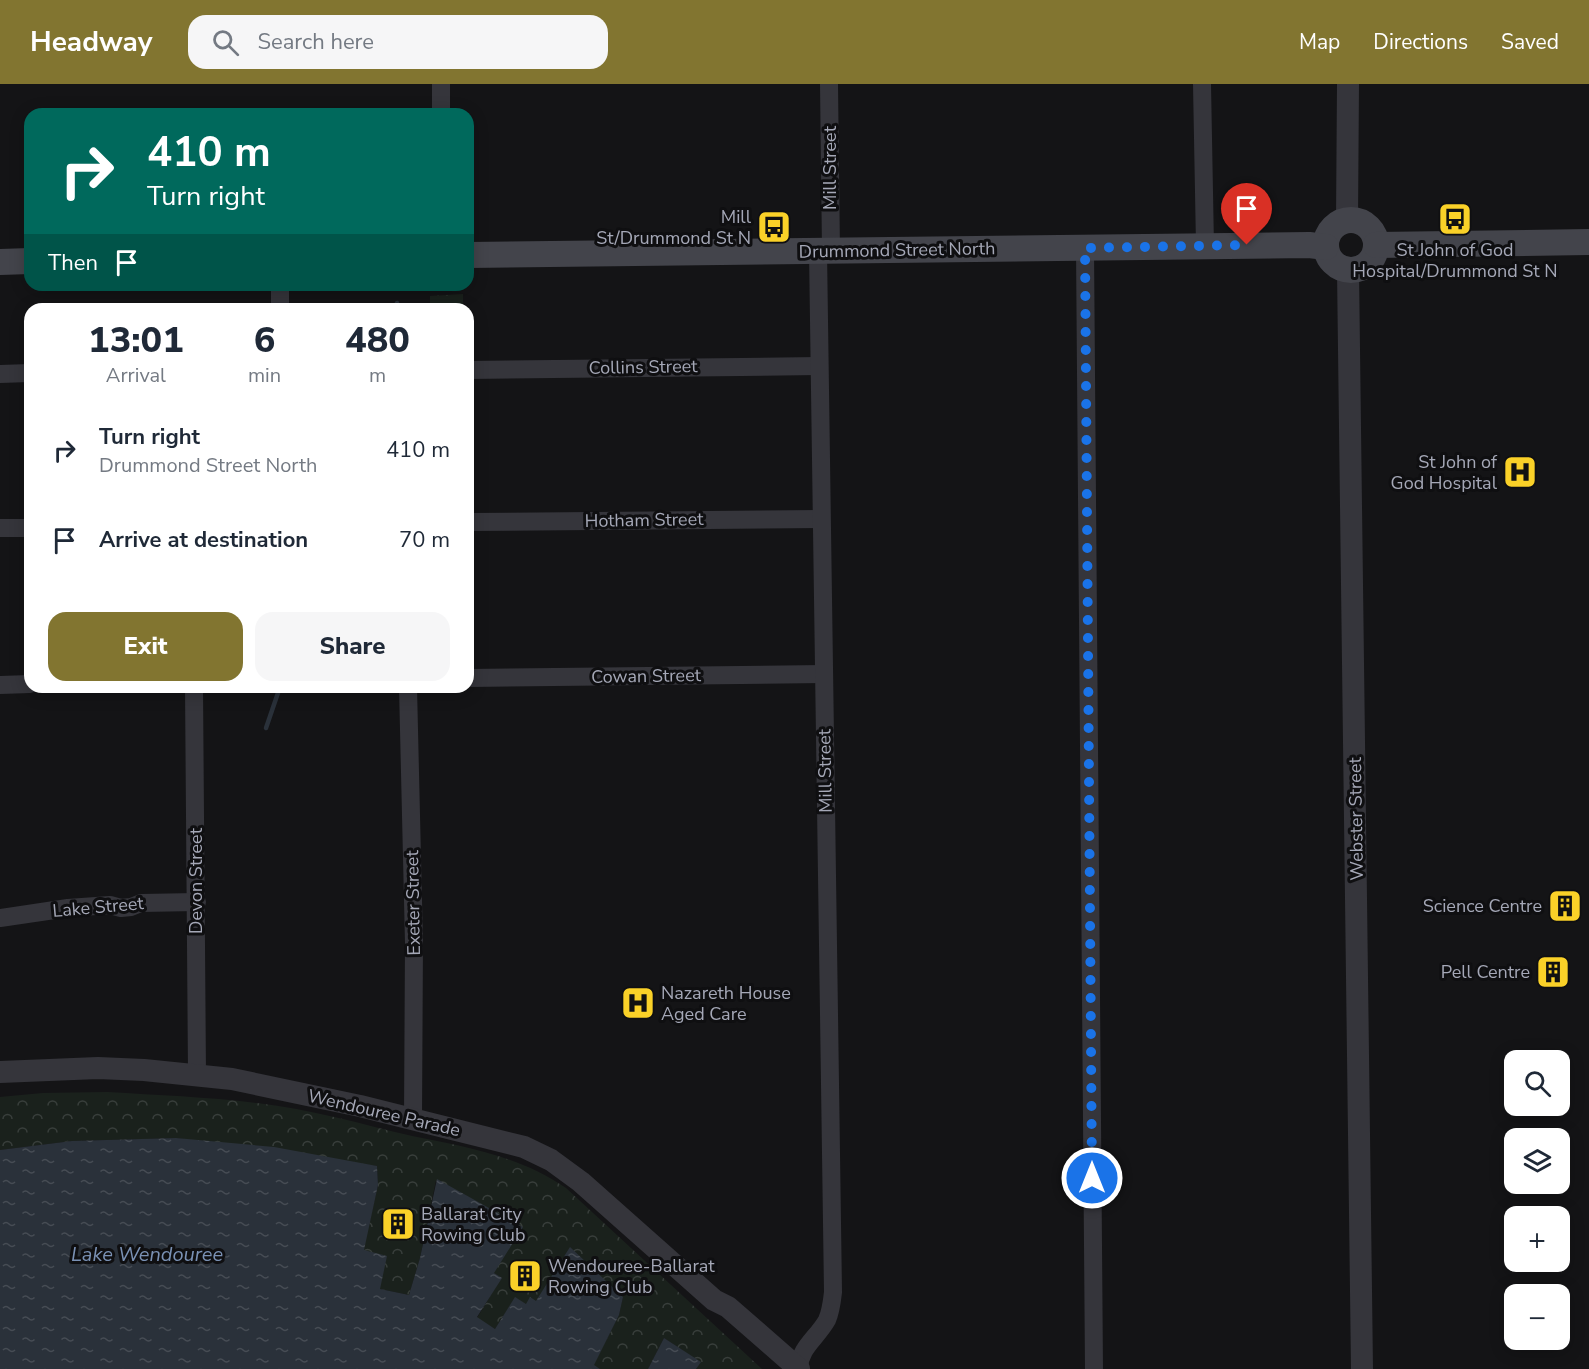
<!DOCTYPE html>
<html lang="en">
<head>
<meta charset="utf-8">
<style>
	body { margin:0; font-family:"Nunito Sans",sans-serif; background:#f6f6f7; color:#1f2937; height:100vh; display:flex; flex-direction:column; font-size:22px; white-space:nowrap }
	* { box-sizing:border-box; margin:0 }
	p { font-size:20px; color:#747a83 }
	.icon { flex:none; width:33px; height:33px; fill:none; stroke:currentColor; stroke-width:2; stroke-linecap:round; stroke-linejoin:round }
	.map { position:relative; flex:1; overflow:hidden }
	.sheet { position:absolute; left:24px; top:219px; width:450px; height:390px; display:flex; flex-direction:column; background:#fff; border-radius:18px; box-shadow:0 3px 15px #0003 }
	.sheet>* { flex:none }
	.banner { position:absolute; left:24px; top:24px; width:450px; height:183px; border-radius:18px; box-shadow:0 3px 15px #0003; background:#00695c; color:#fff; overflow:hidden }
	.buttons { position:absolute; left:1504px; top:966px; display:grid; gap:12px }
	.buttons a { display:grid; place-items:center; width:66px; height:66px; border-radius:12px; background:#fff; box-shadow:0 3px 15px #0003; font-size:30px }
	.pin { position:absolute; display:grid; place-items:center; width:51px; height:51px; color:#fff; margin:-62px -26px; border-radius:50% 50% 50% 0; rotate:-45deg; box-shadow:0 0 6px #0007 }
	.pin .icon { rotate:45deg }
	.me { position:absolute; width:66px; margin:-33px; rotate:0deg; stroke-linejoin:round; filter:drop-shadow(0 0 4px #0008) }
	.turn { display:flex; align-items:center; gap:21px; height:126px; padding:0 24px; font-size:27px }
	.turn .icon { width:78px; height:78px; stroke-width:2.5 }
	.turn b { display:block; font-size:42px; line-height:51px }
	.then { display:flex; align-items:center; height:57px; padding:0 24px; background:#0003; gap:12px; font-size:22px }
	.eta { display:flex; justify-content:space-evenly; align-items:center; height:102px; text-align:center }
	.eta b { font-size:36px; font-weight:800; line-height:42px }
	.cta { display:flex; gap:12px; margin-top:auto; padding:12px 24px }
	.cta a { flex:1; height:69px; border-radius:18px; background:#827530; color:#fff; font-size:24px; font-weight:800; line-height:69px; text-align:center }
	.cta a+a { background:#f6f6f7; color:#1f2937 }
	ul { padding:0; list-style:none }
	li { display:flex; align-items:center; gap:18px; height:90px; padding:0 24px }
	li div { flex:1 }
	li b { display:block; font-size:22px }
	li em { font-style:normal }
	header { display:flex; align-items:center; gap:36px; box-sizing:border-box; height:84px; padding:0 30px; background:#827530; color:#fff }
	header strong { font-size:28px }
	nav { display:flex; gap:33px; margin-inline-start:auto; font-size:21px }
	.search { width:420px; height:54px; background:#f6f6f7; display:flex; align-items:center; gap:15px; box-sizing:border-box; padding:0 21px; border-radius:18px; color:#747a83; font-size:22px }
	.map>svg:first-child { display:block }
</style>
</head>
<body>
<header>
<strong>Headway</strong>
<div class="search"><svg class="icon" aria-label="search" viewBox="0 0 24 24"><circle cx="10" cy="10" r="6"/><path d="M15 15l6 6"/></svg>Search here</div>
<nav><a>Map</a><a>Directions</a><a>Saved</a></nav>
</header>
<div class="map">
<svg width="1589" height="1285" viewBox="0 0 1589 1285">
	<defs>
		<pattern id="park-crowns" width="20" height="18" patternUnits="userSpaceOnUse" patternTransform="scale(1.5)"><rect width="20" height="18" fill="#1a211c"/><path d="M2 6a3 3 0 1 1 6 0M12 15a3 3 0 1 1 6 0" fill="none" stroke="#383e3b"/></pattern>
		<pattern id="water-ripples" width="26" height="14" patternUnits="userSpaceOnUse" patternTransform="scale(1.5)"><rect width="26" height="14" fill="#2a313a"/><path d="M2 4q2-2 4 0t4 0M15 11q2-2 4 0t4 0" fill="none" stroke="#464c54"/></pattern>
	</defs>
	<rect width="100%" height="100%" fill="#141416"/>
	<g fill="url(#park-crowns)">
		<path d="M463 210V225H430V212Z"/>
		<path d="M107 1008C157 1011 207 1013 257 1019 310 1025 361 1040 412 1052 466 1063 520 1072 566 1104L762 1285H696L700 1278 664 1254 648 1285H600L593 1282 619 1231 623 1213 536 1217 526 1220 515 1214 495 1245 477 1234 501 1194 494 1189 436 1096 420 1174 409 1211 380 1205 363 1167 378 1101 377 1082 177 1054 72 1057 0 1066V1013L43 1009Z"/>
	</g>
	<g fill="url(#water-ripples)">
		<path d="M176 1054 274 1063 377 1082 378 1101 364 1166 387 1172 380 1205 409 1211 420 1174 437 1095 523 1143 494 1189 502 1194 477 1233 495 1245 515 1213 526 1220 530 1213 536 1217 570 1163 623 1213 619 1231 594 1281 600 1285H0V1066L72 1057Z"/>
		<path d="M664 1254 701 1278 696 1285H648Z"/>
	</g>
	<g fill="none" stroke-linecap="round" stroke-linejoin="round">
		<g stroke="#2a313a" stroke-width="4.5">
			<path d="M395 225 397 219"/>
			<path d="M266 644 280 603"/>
		</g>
		<g stroke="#35353b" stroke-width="18">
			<path d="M441 0V30"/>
			<path d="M829 0 831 167"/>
			<path d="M1202 0 1205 162"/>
			<path d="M1085 164 1094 1285"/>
			<path d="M280 201V225"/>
			<path d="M468 286 819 282"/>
			<path d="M0 290 30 289"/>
			<path d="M468 438 821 435"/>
			<path d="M0 444H30"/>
			<path d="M468 594 824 590"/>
			<path d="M0 601 30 600"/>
			<path d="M194 603 197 990"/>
			<path d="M408 603 414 859 413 1035"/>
			<path d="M0 834 68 824 110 821 121 824 131 823 141 819 197 818"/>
			<path d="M799 1284C800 1263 817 1254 827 1236 831 1227 832 1217 833 1208L818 167"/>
		</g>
		<g stroke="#35353b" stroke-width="22">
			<path d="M1347 136 1348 0"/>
			<path d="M1348 186 1362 1285"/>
			<path d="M0 988 98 984 144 986 232 995 360 1022 524 1063 551 1076 581 1098 714 1216 728 1223 799 1285"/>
		</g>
		<g stroke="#43444b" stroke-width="26">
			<circle cx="1351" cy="161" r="25"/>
			<path d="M1376 161 1589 158"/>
			<path d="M468 171 1309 161 1326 163"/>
			<path d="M0 178 30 177"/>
		</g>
	</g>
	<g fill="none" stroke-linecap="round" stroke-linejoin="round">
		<path stroke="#1a73e8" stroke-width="10" stroke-dasharray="0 18" d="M1092 1094 1085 164 1247 161"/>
	</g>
	<defs>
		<symbol id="bus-square" viewBox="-11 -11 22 22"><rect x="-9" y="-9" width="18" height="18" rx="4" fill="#fad128" stroke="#0f0f11"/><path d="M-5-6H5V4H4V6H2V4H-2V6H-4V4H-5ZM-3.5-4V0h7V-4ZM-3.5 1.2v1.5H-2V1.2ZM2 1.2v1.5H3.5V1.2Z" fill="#111"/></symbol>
		<symbol id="hospital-square" viewBox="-11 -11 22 22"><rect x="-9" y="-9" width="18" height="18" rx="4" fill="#fad128" stroke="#0f0f11"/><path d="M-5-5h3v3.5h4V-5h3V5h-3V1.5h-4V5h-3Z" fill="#111"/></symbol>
		<symbol id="building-square" viewBox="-11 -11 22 22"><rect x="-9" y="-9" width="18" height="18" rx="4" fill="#fad128" stroke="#0f0f11"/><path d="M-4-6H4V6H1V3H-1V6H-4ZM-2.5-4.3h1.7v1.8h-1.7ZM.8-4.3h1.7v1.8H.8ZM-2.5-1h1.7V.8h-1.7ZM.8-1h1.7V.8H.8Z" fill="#111"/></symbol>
	</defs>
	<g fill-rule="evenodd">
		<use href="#bus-square" x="1436" y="116" width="38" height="38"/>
		<use href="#bus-square" x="755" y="124" width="38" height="38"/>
		<use href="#hospital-square" x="1501" y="369" width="38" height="38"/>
		<use href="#building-square" x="1546" y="803" width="38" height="38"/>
		<use href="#building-square" x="1534" y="869" width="38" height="38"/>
		<use href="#hospital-square" x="619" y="900" width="38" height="38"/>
		<use href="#building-square" x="379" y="1121" width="38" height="38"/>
		<use href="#building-square" x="506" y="1173" width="38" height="38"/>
	</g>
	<g text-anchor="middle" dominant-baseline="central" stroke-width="6" stroke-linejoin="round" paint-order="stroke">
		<g font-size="18" fill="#a5a8b7" stroke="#0f0f11">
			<text transform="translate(830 84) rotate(-90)">Mill Street</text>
			<text transform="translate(897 166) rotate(-1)">Drummond Street North</text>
			<text transform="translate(643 283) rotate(-1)">Collins Street</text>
			<text transform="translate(644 436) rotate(-1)">Hotham Street</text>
			<text transform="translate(646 592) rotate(-1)">Cowan Street</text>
			<text transform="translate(825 687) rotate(-91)">Mill Street</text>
			<text transform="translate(1356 735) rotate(-91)">Webster Street</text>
			<text transform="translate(196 797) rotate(-90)">Devon Street</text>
			<text transform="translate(413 819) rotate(-91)">Exeter Street</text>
			<text transform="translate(98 823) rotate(-5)">Lake Street</text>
			<text transform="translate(384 1029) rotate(13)">Wendouree Parade</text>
		</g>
		<g font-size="18" fill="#a5a8b7" stroke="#0f0f11" text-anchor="end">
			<text x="751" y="133">Mill<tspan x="751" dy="21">St/Drummond St N</tspan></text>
			<text x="1455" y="166" text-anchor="middle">St John of God<tspan x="1455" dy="21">Hospital/Drummond St N</tspan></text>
			<text x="1497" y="378">St John of<tspan x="1497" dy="21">God Hospital</tspan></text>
			<text x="1542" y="822">Science Centre</text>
			<text x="1530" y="888">Pell Centre</text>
			<text x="661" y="909" text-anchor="start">Nazareth House<tspan x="661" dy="21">Aged Care</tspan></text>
			<text x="421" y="1130" text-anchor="start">Ballarat City<tspan x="421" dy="21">Rowing Club</tspan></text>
			<text x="548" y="1182" text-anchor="start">Wendouree-Ballarat<tspan x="548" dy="21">Rowing Club</tspan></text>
		</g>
		<g font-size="20" font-style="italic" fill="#7a91b4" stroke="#0f0f11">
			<text x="147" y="1170">Lake Wendouree</text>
		</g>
	</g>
</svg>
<div class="buttons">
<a><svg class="icon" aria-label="search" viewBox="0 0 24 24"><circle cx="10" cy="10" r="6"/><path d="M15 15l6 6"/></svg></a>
<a><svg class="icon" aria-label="layers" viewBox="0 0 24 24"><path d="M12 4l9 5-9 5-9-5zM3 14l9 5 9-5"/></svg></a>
<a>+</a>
<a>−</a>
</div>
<div class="pin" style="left:1247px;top:161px;background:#d93025"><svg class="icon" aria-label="arrive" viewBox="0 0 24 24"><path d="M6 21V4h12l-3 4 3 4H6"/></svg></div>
<svg class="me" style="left:1092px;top:1094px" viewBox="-20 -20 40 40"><circle r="17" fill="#1a73e8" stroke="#fff" stroke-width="3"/><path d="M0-11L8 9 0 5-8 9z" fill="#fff"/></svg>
<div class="banner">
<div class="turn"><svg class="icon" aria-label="right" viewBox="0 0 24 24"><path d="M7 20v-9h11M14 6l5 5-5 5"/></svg><div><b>410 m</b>Turn right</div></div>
<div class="then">Then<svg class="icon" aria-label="arrive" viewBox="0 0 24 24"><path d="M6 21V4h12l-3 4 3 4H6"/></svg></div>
</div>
<section class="sheet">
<div class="eta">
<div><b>13:01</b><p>Arrival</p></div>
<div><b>6</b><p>min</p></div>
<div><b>480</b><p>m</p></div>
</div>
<ul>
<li><svg class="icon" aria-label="right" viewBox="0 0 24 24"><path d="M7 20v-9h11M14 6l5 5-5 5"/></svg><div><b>Turn right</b><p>Drummond Street North</p></div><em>410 m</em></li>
<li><svg class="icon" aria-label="arrive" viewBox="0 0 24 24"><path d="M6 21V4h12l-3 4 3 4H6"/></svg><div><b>Arrive at destination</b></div><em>70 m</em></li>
</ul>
<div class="cta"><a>Exit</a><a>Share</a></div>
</section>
</div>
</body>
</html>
